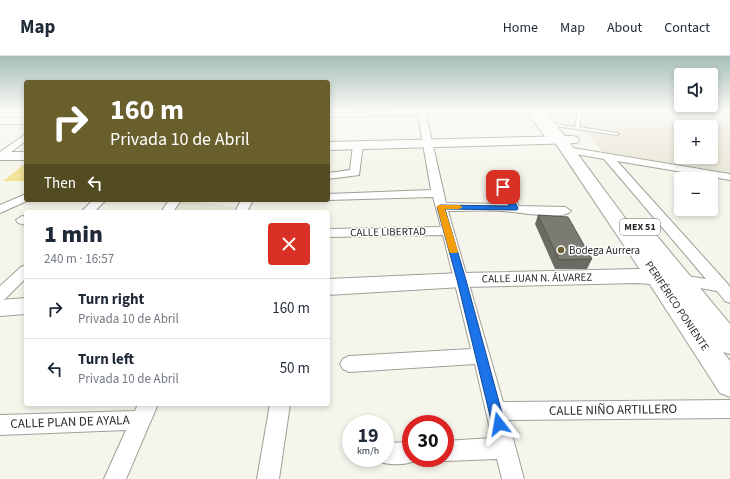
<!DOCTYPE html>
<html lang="en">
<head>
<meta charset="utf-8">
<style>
	body { margin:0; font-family:"Source Sans 3",sans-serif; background:#f2f2f3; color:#1f2937; height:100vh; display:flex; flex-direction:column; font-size:15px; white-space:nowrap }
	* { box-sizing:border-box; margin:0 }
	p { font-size:13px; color:#747a83 }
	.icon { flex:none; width:22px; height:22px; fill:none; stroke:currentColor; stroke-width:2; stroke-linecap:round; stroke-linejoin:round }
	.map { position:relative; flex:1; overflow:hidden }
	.sheet { position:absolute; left:24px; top:154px; width:306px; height:196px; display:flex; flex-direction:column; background:#fff; border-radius:4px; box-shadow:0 2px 6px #0003 }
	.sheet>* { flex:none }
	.guide { position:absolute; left:24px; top:24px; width:306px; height:122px; border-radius:4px; box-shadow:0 2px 6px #0003; background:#685f2c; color:#fff; overflow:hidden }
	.buttons { position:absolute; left:674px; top:12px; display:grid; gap:8px }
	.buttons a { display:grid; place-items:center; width:44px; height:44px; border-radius:4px; background:#fff; box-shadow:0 2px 6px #0003; font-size:20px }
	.speed { position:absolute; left:342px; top:359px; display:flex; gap:8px; font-size:20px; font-weight:700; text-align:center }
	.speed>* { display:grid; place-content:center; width:52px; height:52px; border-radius:50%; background:#fff; box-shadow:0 2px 6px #0003; line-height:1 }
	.speed small { font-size:10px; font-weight:400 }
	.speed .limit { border:6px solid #d22; background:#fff; color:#111 }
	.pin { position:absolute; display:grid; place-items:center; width:34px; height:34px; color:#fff; margin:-17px; border-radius:8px; box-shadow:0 2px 6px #0006 }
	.me { position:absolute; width:44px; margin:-22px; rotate:346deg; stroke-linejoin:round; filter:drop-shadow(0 0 3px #0008) }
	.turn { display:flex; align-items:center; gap:14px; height:84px; padding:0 20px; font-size:18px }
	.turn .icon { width:52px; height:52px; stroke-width:2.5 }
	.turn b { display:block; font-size:28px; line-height:34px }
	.then { display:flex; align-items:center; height:38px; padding:0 20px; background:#0003; gap:8px; font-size:15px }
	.round { display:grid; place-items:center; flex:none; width:42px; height:42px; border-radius:4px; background:#f2f2f3 }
	.head { display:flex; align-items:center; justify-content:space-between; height:68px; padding:0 20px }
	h1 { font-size:24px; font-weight:800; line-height:30px }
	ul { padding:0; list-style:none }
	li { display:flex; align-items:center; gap:12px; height:60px; padding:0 20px; border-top:1px solid #e0e1e3 }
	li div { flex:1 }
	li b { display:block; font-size:15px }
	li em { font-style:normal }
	header { display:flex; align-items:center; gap:24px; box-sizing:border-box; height:56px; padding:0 20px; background:#fff; border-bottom:1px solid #e0e1e3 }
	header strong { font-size:19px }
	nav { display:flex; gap:22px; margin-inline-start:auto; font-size:14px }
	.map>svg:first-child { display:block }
</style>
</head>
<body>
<header>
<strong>Map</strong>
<nav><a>Home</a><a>Map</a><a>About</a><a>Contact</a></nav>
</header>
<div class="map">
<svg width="730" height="423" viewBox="0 0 730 423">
	<rect width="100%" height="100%" fill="#f6f5ec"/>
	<g fill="#eae8d8" fill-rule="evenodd">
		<path d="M567 55H730V117L603 96ZM681 71H711V101H681Z"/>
		<path d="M180 144H186L241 152 238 156H172Z"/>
	</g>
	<path fill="#f1e498" d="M26 107V125H3Z"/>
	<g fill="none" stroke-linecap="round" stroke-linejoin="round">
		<defs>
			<path id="lane" d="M578 55H582L579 71 617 77 619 78 617 79 549 69 547 68 549 67 575 71Z"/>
			<g id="street">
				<path d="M412 55H502L498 57 426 59 446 147 506 148 498 131 503 128 507 129 519 150 565 151 571 155C564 165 514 155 501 155 484 154 466 155 448 155L503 346 730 344V362L508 364 524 423H502L497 403 445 405 437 402H445V385L492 382 475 308 349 316 343 313 340 308 343 303 349 300 471 293 443 179 328 181V173L441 171 433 141 328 144H326H328V138L431 134 418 59 328 61V57Z"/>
				<path d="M526 55H534L557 84 555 86H549Z"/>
				<rect x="0" y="62" width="26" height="6"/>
				<path d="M26 78V85L0 104V96Z"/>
				<path d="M358 86 363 89 359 119 328 123V117L350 114 353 89Z"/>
				<path d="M567 91 730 118V124L617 105 727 227 730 231V247L725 245 717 235 676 228 674 224 676 220 681 219 706 223 604 103 564 96 562 94 564 92Z"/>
				<path d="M26 138V144H29L0 157V149Z"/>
				<path d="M93 144H106L94 156H81Z"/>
				<path d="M169 144H181L173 156H161Z"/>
				<path d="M241 144H253L247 156H235Z"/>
				<path d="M22 160 26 161V169L18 167 16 164Z"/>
				<path d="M26 209V222L5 243 0 245V230L21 211Z"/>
				<path d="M138 348H158L126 423H104L126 374 0 379V359L135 355Z"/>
				<path d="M270 348H290L279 423H257Z"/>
				<path d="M411 386V402H419L418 404C406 409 390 410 378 405L376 402H385V387Z"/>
			</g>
			<g id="secondary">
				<path d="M572 80 577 81 579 84 577 87 328 94V86Z"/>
				<rect x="0" y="96" width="26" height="8"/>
				<path d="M638 213 679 218 682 223 679 228 672 230 638 227 462 231 328 239V223L462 217Z"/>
				<path d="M26 242V258L0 260V244Z"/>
			</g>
			<path id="primary" d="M534 55H546L631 170 633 168 640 166 647 168 730 268V298L723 296 730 305V341L720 337 649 227Z"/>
		</defs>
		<use href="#lane" stroke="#a09f97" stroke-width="2"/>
		<use href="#street" stroke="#a09f97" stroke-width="2"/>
		<use href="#secondary" stroke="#a09f97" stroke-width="2"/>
		<use href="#primary" stroke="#a09f97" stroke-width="2"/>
		<path stroke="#9c9b95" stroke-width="1.5" stroke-dasharray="1.5 2" stroke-linecap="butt" d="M560 55 567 64"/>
		<use href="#lane" fill="#fff" fill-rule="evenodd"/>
		<use href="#street" fill="#fff" fill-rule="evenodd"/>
		<use href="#secondary" fill="#fff" fill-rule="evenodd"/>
		<use href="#primary" fill="#fff" fill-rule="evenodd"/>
	</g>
	<path fill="#6b6a63" d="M538 159 592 203 587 213H555L535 168Z"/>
	<path fill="#7c7b73" stroke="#575650" d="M538 159 568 161 592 203 559 204Z"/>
	<linearGradient id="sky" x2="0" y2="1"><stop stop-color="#a5beb6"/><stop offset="0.48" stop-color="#fbfaf6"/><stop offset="1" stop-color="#fbfaf6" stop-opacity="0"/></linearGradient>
	<rect width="730" height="114" fill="url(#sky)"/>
	<path fill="#1a73e8" stroke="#114b97" d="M501 129 507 131 518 152 517 154 445 153 466 224 505 368 503 372 499 374 494 372 492 368 457 224 437 151 440 149 509 150 500 131Z"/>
	<path fill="#f59e0b" d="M438 149H459L463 151 459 153H445L458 195 457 197H450L449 195 437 151Z"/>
	<circle fill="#685f2c" stroke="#fff" stroke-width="1.5" cx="561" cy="194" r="4"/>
	<g text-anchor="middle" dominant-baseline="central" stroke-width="3" stroke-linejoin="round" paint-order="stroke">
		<rect fill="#fff" stroke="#696967" stroke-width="1" x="620" y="163" width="40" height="16" rx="3"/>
		<g font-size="10" font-weight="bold" fill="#292926">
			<text x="640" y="171">MEX 51</text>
		</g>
		<g font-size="11" fill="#292926" stroke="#fff">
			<text transform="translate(388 176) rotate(-1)">CALLE LIBERTAD</text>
			<text transform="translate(537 222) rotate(-1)">CALLE JUAN N. ÁLVAREZ</text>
			<text transform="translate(677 250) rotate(56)">PERIFÉRICO PONIENTE</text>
		</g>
		<g font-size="11" fill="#292926" stroke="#fff" text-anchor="start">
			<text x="569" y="194">Bodega Aurrera</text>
		</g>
		<g font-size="13" fill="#292926" stroke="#fff">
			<text transform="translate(613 354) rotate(-1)">CALLE NIÑO ARTILLERO</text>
			<text transform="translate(70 366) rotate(-2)">CALLE PLAN DE AYALA</text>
		</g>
	</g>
</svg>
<div class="buttons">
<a><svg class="icon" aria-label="sound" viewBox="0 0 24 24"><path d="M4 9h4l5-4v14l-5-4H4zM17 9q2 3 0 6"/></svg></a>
<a>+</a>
<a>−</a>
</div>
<div class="speed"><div>19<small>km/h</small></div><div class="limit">30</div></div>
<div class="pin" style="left:503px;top:131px;background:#d93025"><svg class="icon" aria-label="arrive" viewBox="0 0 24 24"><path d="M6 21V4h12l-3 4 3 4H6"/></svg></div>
<svg class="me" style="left:499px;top:368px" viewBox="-20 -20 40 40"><path d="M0-17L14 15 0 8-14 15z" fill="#1a73e8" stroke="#fff" stroke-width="4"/></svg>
<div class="guide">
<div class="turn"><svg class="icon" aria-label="right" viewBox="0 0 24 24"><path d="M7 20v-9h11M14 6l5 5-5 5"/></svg><div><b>160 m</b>Privada 10 de Abril</div></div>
<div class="then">Then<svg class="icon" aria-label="left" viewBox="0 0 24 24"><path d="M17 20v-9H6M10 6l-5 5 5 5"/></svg></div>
</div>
<section class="sheet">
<div class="head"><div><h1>1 min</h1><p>240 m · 16:57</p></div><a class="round" style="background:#d93025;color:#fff"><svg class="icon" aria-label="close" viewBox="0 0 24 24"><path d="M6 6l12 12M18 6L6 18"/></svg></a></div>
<ul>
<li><svg class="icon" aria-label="right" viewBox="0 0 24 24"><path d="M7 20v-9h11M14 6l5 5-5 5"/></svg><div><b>Turn right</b><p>Privada 10 de Abril</p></div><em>160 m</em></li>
<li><svg class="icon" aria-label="left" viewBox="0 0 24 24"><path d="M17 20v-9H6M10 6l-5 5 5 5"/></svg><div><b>Turn left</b><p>Privada 10 de Abril</p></div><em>50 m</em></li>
</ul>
</section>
</div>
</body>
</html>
